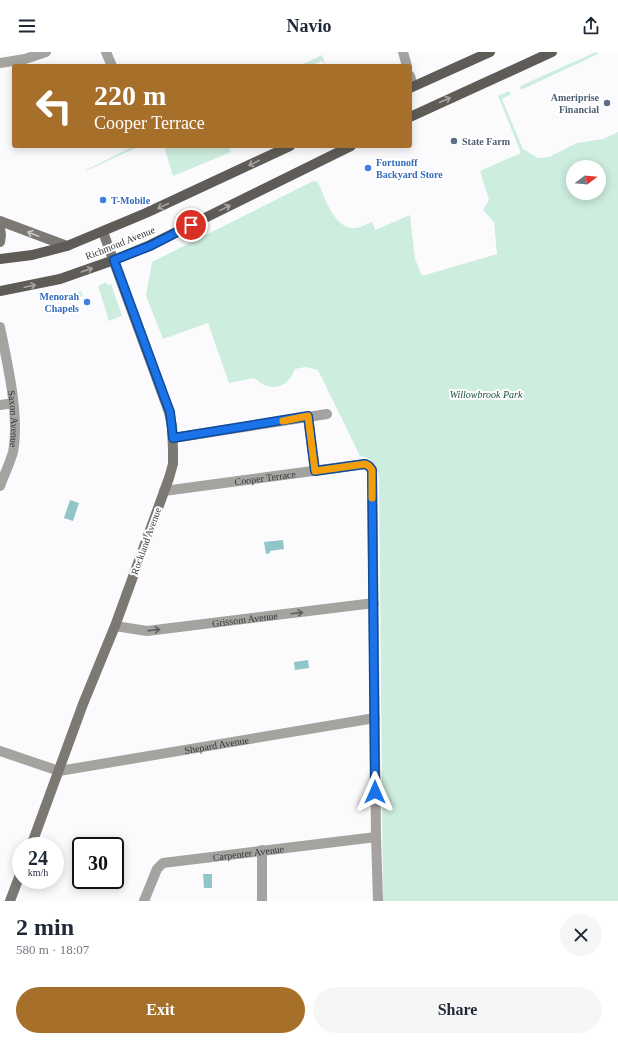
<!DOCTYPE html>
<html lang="en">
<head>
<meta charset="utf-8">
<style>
	body { margin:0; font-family:"Times New Roman",serif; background:#f6f6f7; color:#1f2937; height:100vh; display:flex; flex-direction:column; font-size:15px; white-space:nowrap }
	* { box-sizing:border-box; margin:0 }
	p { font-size:13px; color:#747a83 }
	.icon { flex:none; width:22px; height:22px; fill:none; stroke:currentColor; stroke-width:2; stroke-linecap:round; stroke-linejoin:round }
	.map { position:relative; height:849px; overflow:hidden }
	.drawer { display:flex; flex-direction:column; background:#fff; flex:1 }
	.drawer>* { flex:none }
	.guide { position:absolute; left:12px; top:12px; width:400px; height:84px; border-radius:4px; box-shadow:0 2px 10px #0003; background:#a6702b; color:#fff; overflow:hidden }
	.needle { width:26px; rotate:74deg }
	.controls { position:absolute; left:566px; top:108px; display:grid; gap:8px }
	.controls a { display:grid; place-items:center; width:40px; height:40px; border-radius:50%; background:#fff; box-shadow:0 2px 10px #0003; font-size:20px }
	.speed { position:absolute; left:12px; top:785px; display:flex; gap:8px; font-size:20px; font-weight:700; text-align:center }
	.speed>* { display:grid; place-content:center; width:52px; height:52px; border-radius:50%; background:#fff; box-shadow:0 2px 10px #0003; line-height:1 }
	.speed small { font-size:10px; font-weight:400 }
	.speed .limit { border:2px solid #111; border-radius:6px; background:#fff; color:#111 }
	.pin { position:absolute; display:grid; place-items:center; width:34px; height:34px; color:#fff; margin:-17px; border:2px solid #fff; border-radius:50%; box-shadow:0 1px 4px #0007 }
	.me { position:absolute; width:44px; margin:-22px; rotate:0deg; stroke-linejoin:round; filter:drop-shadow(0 0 3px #0008) }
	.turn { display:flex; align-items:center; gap:14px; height:84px; padding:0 16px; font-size:18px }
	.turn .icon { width:52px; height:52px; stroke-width:2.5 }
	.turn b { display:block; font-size:28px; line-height:34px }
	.round { display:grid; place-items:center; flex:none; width:42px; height:42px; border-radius:21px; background:#f6f6f7 }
	.overview { display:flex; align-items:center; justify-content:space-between; height:68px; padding:0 16px }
	h1 { font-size:24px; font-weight:700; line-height:30px }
	.button { display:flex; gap:8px; margin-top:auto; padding:8px 16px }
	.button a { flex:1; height:46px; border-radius:24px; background:#a6702b; color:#fff; font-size:16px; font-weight:700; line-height:46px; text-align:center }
	.button a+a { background:#f6f6f7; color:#1f2937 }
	header { display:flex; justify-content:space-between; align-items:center; height:52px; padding:0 16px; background:#fff; font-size:18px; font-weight:700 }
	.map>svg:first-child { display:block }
</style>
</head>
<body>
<header><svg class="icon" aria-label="menu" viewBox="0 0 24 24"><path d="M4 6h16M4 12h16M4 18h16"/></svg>Navio<svg class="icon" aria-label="share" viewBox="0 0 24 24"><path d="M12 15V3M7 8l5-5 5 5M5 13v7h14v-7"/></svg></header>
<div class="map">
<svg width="618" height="849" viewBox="0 0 618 849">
	<rect width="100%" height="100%" fill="#fbfbfe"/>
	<g fill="#cdedde" fill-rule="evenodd">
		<path d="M596 0 598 2 521 38 520 34Z"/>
		<path d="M322 3 325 11 321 9 310 14H299Z"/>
		<path d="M509 39 511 42 502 47 523 97 538 106 549 105 577 91 603 87 618 80V849H383L379 425C376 413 373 406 360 404L318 318 305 315 295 317C287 338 270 340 254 326L229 331 208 271 163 287 146 244 152 210 313 129 318 130C324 144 333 173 351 176 358 177 365 173 372 170L375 178 410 163 415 207 422 224 497 202 494 170 483 158 489 148 480 119 521 101 498 44ZM573 115H599V141H573Z"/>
		<path d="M134 94H140L86 119V118Z"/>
		<path d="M164 94H228L231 100 173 124Z"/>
		<path d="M106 230 107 233 111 232 122 264 109 269 98 234Z"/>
		<path d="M81 239 83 244 65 250 63 248 62 245Z"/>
	</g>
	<g fill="#91c5ca">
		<path d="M70 448 79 451 73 469 64 466Z"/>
		<path d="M283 488 284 497 270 499V501L266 502 264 490Z"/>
		<path d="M308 608 309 616 295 618 294 610Z"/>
		<path d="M203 822H212V836H204Z"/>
	</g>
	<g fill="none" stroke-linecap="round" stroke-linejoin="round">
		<g stroke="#a5a3a0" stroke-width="10">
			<path d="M106 0 112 14"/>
			<path d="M403 0 407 14"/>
			<path d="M0 11 25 7 46 0"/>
			<path d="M410 24 413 34"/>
			<path id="s1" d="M0 275C7 310 20 364 13 400 10 411 4 423 0 434"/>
			<path d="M0 353 13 351"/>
			<path d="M308 365 315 419"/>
			<path d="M173 386 327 362"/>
			<path id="s2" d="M164 439 365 412 369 414 372 418 376 785 378 849"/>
			<path id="s3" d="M115 574 147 579 374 551"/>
			<path id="s4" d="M0 699 59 719 375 666"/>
			<path d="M262 798V849"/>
			<path id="s5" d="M144 849 157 817 163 811 376 785"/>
		</g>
		<g stroke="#7c7975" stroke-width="10">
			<path d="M0 169 67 194"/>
			<path d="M0 176 1 183 0 190"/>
			<path d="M31 794 83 652 115 574 169 426 173 412V398L172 374 169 360 103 180"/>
			<path d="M10 849 21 820"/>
		</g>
		<g stroke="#5f5c57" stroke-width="10">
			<path d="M410 36 490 0"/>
			<path d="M410 65 552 0"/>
			<path d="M0 207 32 203 67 194 146 161 290 94"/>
			<path d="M0 239 60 227 114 208 150 193 351 94"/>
		</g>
	</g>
	<defs><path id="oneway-shaft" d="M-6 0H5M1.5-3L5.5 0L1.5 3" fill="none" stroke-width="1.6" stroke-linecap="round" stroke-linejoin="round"/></defs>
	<g stroke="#a7a5a3">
		<use href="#oneway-shaft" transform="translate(445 48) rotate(-24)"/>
		<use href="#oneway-shaft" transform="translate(254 111) rotate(154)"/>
		<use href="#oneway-shaft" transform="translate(163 154) rotate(155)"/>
		<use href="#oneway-shaft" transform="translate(225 156) rotate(-26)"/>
		<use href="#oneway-shaft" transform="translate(87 218) rotate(-19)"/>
		<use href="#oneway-shaft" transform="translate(30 234) rotate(-12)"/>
	</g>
	<use stroke="#cbc9c8" href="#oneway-shaft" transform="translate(33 182) rotate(-159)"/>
	<g stroke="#5e5d5e">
		<use href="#oneway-shaft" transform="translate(297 561) rotate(-7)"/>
		<use href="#oneway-shaft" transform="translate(154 578) rotate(-7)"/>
	</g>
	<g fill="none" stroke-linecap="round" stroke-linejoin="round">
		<defs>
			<path id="route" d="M191 173 150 194 114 208 164 344 170 360 173 386 308 364 315 419 365 412 369 414 372 418 375 740"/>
		</defs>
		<use href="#route" stroke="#114b97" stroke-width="10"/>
		<use href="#route" stroke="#1a73e8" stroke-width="7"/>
		<path stroke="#f59e0b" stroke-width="7" d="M283 369 308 364 315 419 365 412 369 414 372 418V446"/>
	</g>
	<g fill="#5c6f8a" stroke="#fff" stroke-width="1.5">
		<circle cx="607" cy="51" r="4"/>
		<circle cx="454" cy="89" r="4"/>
	</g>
	<g fill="#3f7fe0" stroke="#fff" stroke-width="1.5">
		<circle cx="368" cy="116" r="4"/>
		<circle cx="103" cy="148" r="4"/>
		<circle cx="87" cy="250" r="4"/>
	</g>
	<g text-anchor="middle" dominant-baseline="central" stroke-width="4" stroke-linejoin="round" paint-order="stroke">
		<g font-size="10" font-weight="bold" fill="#4e5e75" stroke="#fff" text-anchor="end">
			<text x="599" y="45">Ameriprise<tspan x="599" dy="12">Financial</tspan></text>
			<text x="462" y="89" text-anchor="start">State Farm</text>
		</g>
		<g font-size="10" font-weight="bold" fill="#366cbe" stroke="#fff" text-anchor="start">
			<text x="376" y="110">Fortunoff<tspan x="376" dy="12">Backyard Store</tspan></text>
			<text x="111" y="148">T-Mobile</text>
			<text x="79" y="244" text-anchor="end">Menorah<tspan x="79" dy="12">Chapels</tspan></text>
		</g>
		<g font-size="10" fill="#37373a" stroke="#fff">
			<text transform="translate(120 191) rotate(-22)">Richmond Avenue</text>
			<text stroke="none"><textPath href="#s1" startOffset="93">Saxon Avenue</textPath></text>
			<text stroke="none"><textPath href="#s2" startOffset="102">Cooper Terrace</textPath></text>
			<text transform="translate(146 489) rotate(-70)">Rockland Avenue</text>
			<text stroke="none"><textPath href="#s3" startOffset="131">Grissom Avenue</textPath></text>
			<text stroke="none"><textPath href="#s4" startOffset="222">Shepard Avenue</textPath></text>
			<text stroke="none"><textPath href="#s5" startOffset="129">Carpenter Avenue</textPath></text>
		</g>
		<g font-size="10" font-style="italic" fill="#184f3a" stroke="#fff">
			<text x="486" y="342">Willowbrook Park</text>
		</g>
	</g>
</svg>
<div class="controls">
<a><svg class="needle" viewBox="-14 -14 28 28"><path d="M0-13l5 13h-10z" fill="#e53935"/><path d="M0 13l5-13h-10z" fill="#747a83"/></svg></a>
</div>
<div class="speed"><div>24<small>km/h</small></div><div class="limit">30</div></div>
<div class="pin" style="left:191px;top:173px;background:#d93025"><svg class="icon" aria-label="arrive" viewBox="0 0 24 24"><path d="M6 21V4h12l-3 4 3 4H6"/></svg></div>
<svg class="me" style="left:375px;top:740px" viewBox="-20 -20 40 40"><path d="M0-17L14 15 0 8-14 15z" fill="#1a73e8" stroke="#fff" stroke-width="4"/></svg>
<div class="guide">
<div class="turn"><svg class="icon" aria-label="left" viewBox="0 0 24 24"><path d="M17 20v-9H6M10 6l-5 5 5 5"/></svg><div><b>220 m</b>Cooper Terrace</div></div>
</div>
</div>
<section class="drawer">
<div class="overview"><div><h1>2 min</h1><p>580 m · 18:07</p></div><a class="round"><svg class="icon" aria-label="close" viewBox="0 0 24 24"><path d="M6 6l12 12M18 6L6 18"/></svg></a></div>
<div class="button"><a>Exit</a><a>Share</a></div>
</section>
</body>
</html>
